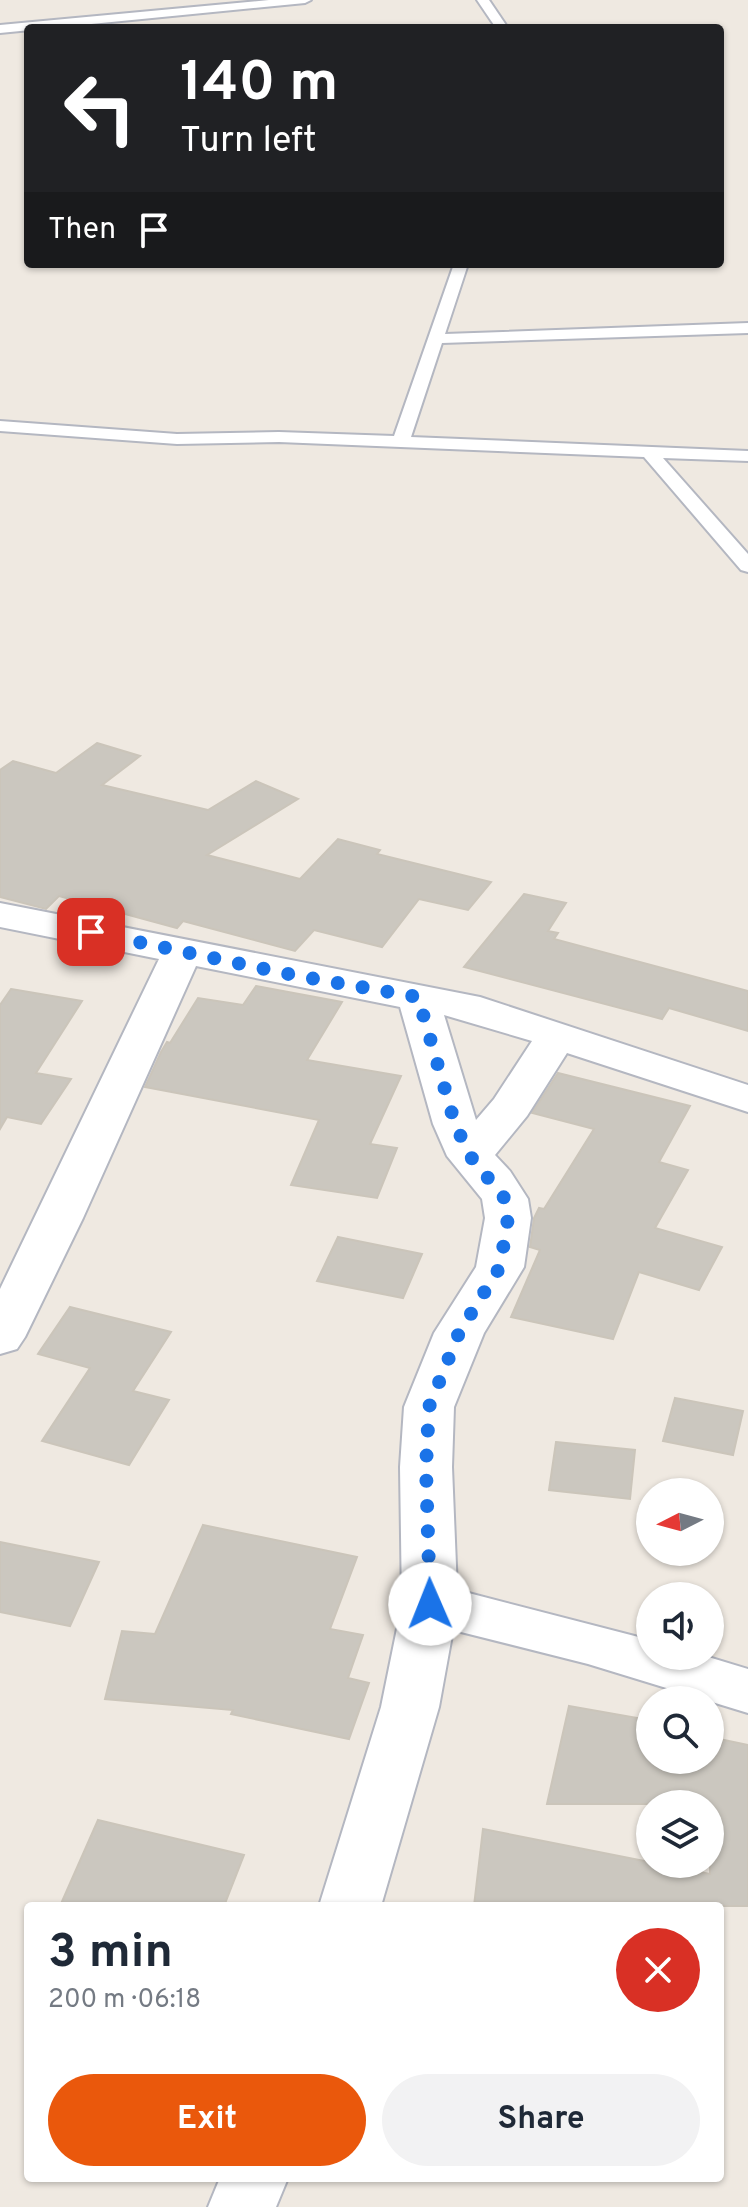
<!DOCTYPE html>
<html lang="en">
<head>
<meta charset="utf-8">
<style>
	body { margin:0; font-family:Overpass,sans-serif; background:#f2f2f3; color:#1f2937; height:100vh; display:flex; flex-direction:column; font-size:30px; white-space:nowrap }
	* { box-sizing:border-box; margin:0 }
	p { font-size:26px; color:#747a83 }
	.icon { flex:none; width:44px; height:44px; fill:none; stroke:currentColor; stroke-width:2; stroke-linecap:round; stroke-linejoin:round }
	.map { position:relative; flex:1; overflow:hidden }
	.sheet { position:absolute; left:24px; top:1902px; width:700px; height:280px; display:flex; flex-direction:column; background:#fff; border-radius:8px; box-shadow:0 2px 6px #0004 }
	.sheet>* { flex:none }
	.guide { position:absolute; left:24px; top:24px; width:700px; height:244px; border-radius:8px; box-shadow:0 2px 6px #0004; background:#202124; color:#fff; overflow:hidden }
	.needle { width:52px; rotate:264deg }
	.fabs { position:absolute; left:636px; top:1478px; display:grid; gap:16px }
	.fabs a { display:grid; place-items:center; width:88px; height:88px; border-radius:50%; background:#fff; box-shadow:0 2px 6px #0004; font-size:40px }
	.pin { position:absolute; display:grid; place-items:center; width:68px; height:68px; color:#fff; margin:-34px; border-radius:16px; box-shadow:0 4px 12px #0006 }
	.me { position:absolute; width:88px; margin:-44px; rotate:359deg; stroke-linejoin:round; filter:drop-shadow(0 0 6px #0008) }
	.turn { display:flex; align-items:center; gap:28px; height:168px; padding:0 24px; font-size:36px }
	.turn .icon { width:104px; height:104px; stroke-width:2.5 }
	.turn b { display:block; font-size:56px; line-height:68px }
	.then { display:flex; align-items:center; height:76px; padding:0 24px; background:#0003; gap:16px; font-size:30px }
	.round { display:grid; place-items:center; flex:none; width:84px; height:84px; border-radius:42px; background:#f2f2f3 }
	.headline { display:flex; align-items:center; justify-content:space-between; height:136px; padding:0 24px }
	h1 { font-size:48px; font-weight:700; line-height:60px }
	.cta { display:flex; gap:16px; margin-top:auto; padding:16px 24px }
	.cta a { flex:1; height:92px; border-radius:48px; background:#ea580c; color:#fff; font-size:32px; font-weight:700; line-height:92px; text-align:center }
	.cta a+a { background:#f2f2f3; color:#1f2937 }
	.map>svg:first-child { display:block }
</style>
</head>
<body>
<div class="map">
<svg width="748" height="2207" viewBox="0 0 748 2207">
	<rect width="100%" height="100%" fill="#efe9e1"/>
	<g fill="#cbc7bf" stroke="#cbc5ba" stroke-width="2">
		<path d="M97 743 140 756 102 785 208 810 256 781 298 799 207 855 300 879 338 839 380 850 377 854 491 882 468 910 419 899 382 947 314 930 295 951 183 921 177 928 59 896 46 909 0 897V770L13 761 56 773Z"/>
		<path d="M524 894 566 903 548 931 558 933 554 939 748 991V1031L669 1008 662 1019 464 967Z"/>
		<path d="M256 986 342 1002 307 1060 401 1076 370 1144 397 1148 377 1198 291 1185 319 1120 145 1087 161 1052 167 1042 170 1043 198 998 243 1005Z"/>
		<path d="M11 989 82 1001 36 1073 71 1079 41 1124 7 1117 0 1129V1005Z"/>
		<path d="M558 1073 690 1106 659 1162 688 1170 655 1228 722 1247 699 1290 639 1272 613 1339 511 1317 540 1250 530 1247 534 1218 539 1208 544 1209 594 1129 532 1113Z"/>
		<path d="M338 1237 422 1254 403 1298 317 1281Z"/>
		<path d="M70 1307 171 1332 133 1391 169 1400 129 1465 42 1441 90 1368 38 1354Z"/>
		<path d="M675 1398 743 1411 733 1455 663 1441Z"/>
		<path d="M556 1442 635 1450 630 1499 549 1490Z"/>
		<path d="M203 1525 357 1557 330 1629 363 1635 348 1678 369 1683 349 1739 231 1714 233 1710 105 1699 122 1631 155 1634Z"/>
		<path d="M0 1542 99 1562 70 1626 0 1612Z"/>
		<path d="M569 1706 649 1720 650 1760H710V1737L748 1745V1906H474L483 1829 710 1874V1804H547Z"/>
		<path d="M98 1820 244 1855 224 1906H60Z"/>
	</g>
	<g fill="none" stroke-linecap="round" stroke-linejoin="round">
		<defs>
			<g id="lane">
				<path d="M269 0H311L305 3 0 33V25Z"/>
				<path d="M477 0H489L508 28H496Z"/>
				<path d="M454 264H468L445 334 748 323V333L442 343 411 437 748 451V461L663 458 748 554V572L741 570 644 457 279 442 177 444 0 431V421L177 434 279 432 394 436Z"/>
			</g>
			<g id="street">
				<path d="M0 903 480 997 748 1085V1112L567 1053 527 1116 495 1155 510 1171 528 1199 531 1218 524 1267 484 1333 454 1407 452 1467 457 1590 650 1640V1656H705L748 1669V1713L588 1664 453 1630 439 1707 381 1906H319L381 1707 402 1604 400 1467 404 1407 434 1333 476 1267 485 1218 482 1199 447 1156 433 1124 400 1007 196 966 83 1218 25 1337 17 1349 0 1354V1289L159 959 0 927ZM444 1015 532 1041 494 1099 476 1120Z"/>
				<path d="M220 2178H288L276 2207H208Z"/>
			</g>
		</defs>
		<use href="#lane" stroke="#b4b7c1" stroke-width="4"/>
		<use href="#street" stroke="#b4b7c1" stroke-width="4"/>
		<use href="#lane" fill="#fff" fill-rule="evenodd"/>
		<use href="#street" fill="#fff" fill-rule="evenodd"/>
	</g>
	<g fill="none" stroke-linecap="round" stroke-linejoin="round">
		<path stroke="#1a73e8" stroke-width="14" stroke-dasharray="0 25.2" d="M91 932 298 976 418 997 455 1124 470 1156 505 1199 508 1218 500 1267 459 1333 429 1407 426 1467 430 1604"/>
	</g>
</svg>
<div class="fabs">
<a><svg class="needle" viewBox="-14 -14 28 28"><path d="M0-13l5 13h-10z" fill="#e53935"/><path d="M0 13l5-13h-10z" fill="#747a83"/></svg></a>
<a><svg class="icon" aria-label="sound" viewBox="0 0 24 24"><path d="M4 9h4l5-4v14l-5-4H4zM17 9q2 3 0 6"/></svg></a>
<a><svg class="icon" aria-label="search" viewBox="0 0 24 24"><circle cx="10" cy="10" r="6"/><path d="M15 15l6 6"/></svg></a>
<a><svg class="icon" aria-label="layers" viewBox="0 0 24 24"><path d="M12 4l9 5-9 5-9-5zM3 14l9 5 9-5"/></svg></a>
</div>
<div class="pin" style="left:91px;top:932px;background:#d93025"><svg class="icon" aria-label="arrive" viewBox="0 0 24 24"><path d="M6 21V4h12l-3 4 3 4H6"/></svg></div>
<svg class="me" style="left:430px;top:1604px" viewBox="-20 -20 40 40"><circle r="19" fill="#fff"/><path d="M0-13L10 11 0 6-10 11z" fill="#1a73e8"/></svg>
<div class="guide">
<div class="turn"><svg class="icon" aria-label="left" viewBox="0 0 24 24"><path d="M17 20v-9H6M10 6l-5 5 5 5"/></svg><div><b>140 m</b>Turn left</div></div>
<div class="then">Then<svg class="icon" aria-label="arrive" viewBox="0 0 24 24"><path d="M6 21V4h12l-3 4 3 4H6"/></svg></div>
</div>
<section class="sheet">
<div class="headline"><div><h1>3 min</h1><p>200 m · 06:18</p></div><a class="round" style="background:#d93025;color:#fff"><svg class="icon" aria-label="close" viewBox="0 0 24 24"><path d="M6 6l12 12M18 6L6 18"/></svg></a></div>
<div class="cta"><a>Exit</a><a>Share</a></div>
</section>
</div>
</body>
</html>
